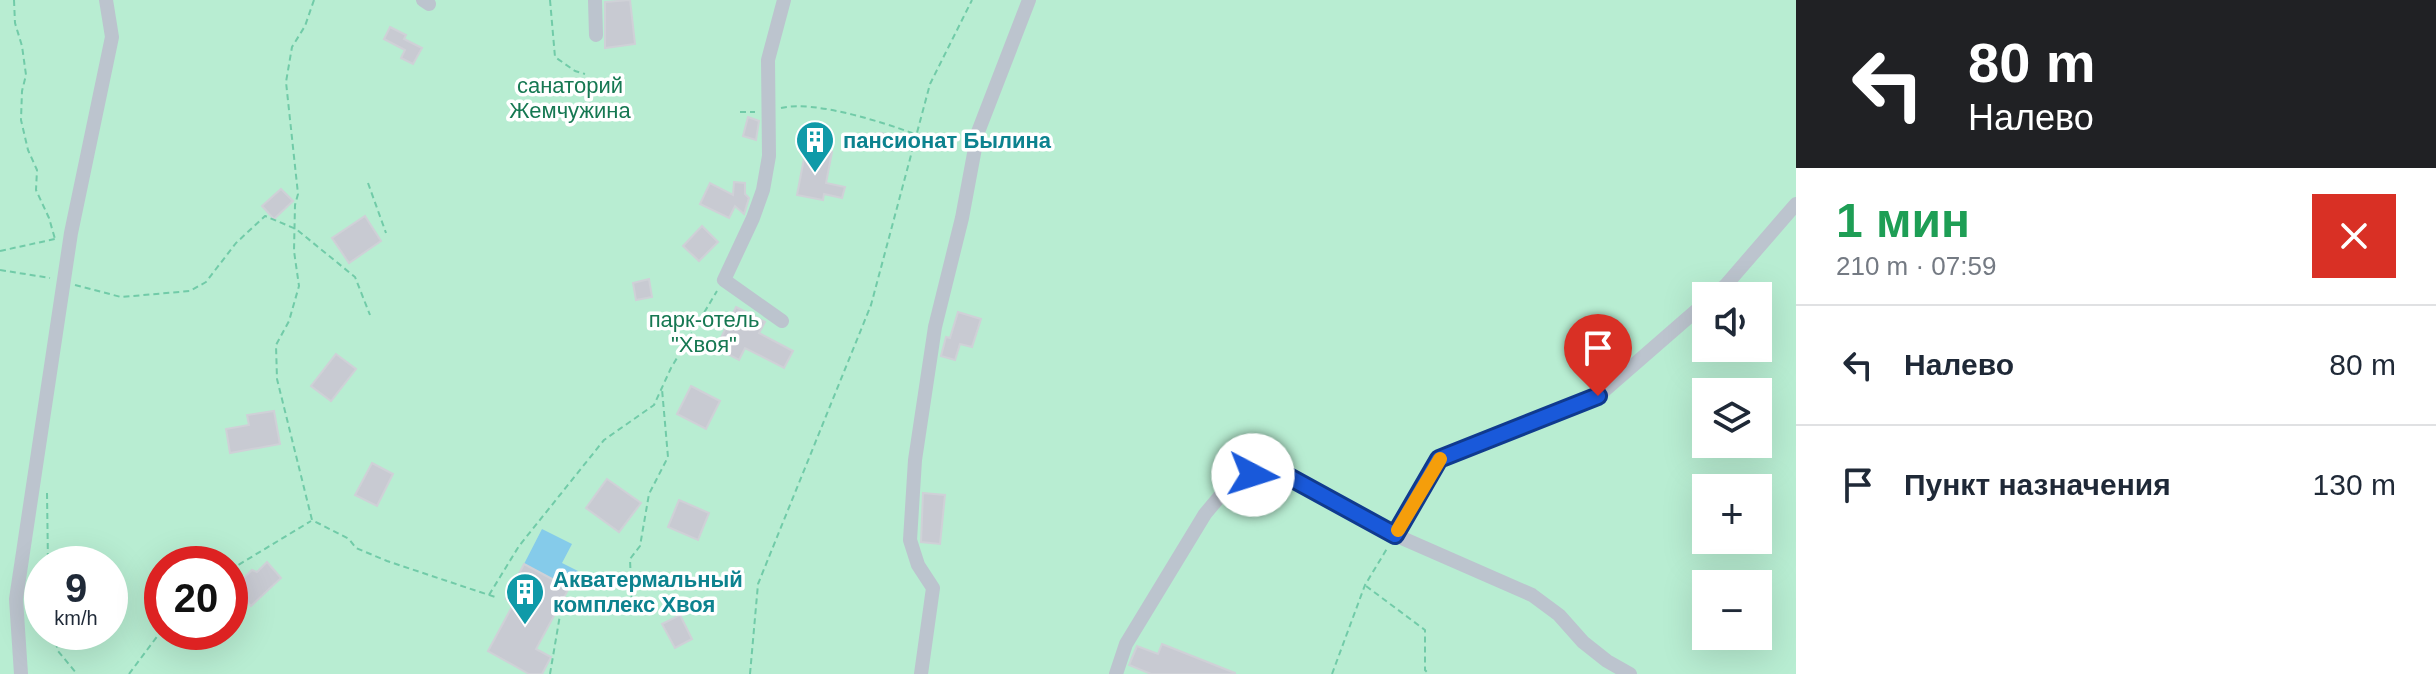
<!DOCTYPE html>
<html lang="ru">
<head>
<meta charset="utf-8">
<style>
	body { margin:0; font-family:Helvetica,sans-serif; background:#f2f2f3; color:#1f2937; height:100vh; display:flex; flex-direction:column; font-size:30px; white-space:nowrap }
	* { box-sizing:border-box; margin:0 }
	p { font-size:26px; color:#747a83 }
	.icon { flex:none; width:44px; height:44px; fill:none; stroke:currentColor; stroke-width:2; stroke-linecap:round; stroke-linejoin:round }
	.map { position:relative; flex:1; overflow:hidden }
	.panel { display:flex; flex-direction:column; background:#fff; width:640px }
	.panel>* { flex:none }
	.banner { background:#202124; color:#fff; overflow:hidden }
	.fabs { position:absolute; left:1692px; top:282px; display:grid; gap:16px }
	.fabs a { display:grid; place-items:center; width:80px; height:80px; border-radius:0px; background:#fff; box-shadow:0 8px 32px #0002; font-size:40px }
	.speed { position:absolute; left:24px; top:546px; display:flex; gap:16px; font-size:40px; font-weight:700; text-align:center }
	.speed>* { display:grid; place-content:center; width:104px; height:104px; border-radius:50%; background:#fff; box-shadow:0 8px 32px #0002; line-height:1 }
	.speed small { font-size:20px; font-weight:400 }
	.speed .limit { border:12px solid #d22; background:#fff; color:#111 }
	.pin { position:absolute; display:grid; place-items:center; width:68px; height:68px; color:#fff; margin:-82px -34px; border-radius:50% 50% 50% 0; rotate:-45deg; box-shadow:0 0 8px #0007 }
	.pin .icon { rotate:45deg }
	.me { position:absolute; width:88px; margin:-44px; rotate:95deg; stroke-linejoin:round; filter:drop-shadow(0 0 6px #0008) }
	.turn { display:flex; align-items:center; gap:28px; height:168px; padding:0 40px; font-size:36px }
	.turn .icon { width:104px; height:104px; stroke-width:2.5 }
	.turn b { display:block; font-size:56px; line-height:68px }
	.round { display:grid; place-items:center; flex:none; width:84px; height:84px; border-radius:0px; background:#f2f2f3 }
	.overview { display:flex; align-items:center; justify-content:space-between; height:136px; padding:0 40px }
	h1 { font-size:48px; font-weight:700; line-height:60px; color:#1e9e55 }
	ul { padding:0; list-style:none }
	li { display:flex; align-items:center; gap:24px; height:120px; padding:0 40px; border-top:2px solid #e0e1e3 }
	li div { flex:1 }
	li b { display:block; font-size:30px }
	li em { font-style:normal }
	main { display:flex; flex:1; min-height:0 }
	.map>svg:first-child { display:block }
</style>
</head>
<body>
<main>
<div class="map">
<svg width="1796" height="674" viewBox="0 0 1796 674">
	<rect width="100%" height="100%" fill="#eeeceb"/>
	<path fill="#b8edd2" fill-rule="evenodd" d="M0 0H1796V674H0ZM1706 296H1758V348H1706ZM1706 392H1758V444H1706ZM1706 488H1758V540H1706ZM42 564H110V632H42ZM162 564H230V632H162ZM1706 584H1758V636H1706Z"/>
	<path fill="#85cbea" d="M542 529 572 544 562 563 578 571 569 588 524 564Z"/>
	<g fill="#c8cad2" stroke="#cfd1d7" stroke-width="2">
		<path d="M630 0 635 44 605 48V2Z"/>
		<path d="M390 27 406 35 404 39 422 48 413 64 401 58 405 50 384 39Z"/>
		<path d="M748 117 759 121 756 140 743 136Z"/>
		<path d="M880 133 894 136 892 150 877 147Z"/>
		<path d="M806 148 832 152 826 183 845 187 842 198 824 194 823 200 797 195Z"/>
		<path d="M734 182 745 183V194L749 198 744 214 735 206 729 218 700 204 710 183 733 195Z"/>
		<path d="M281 189 293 201 274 219 262 206Z"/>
		<path d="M365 216 381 241 349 263 332 238Z"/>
		<path d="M702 226 718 242 699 261 683 246Z"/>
		<path d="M649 279 652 297 636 300 633 283Z"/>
		<path d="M736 307 765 322 759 333 793 351 784 368 745 348 739 360 716 348Z"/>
		<path d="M958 312 981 319 972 347 960 344 955 360 941 356 946 337 950 338Z"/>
		<path d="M336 354 356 369 331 401 311 386Z"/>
		<path d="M691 386 720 401 706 429 677 414Z"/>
		<path d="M274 411 280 444 230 453 226 429 249 425 247 415Z"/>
		<path d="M372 463 393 474 377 506 355 495Z"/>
		<path d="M607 479 641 503 619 532 586 508Z"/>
		<path d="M923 493 945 495 940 544 921 542Z"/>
		<path d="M679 500 709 513 698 540 668 527Z"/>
		<path d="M267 562 281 578 251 606 234 587 252 570 257 572Z"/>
		<path d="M524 564 569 588 536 649 551 657 542 674H529L488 651 514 603 506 599Z"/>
		<path d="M680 615 692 639 675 648 662 624Z"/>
		<path d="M1162 644 1235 673V674H1151L1129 665 1137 646 1158 654Z"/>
	</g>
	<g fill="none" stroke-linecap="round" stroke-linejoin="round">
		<g stroke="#71cba8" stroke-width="2" stroke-dasharray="6 4" stroke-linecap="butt">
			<path d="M14 0 15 23 22 46 26 75 22 91 21 120 28 150 37 170 36 190 49 218 55 239"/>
			<path d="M314 0 305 26 292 47 286 82 298 194 295 205 294 251 299 286 289 321 276 345 277 379 312 520 349 539 356 548 387 561 498 598"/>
			<path d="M550 0 555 57 575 71 585 74"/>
			<path d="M781 108C814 100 882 122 915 134"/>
			<path d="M740 112H755"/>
			<path d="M368 183 386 233"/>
			<path d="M0 251 55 239"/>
			<path d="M0 270 50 278"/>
			<path d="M75 285 121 297 190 291 206 282 236 243 265 216 296 229 355 277 370 315"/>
			<path d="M47 493 48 564"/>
			<path d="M230 570 311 521"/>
			<path d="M1366 586 1425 630V670L1429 674"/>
			<path d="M489 595 519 546 604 440 654 405 671 368 717 291"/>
			<path d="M632 608 630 559 640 546 649 494 668 457 662 389"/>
			<path d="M53 632 58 651 77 674"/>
			<path d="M129 674 162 630"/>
			<path d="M550 674 560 615"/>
			<path d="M750 674 758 584 871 305 930 84 972 0"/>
			<path d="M1332 674 1365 585 1388 547"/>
		</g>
		<g stroke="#bcc4ce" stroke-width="14">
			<path d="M423 0 429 4"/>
			<path d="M595 0 596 35"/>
			<path d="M1713 296 1725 286 1796 204"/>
			<path d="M782 321 724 280 753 218 763 190 769 156 768 60 784 0"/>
			<path d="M1395 535 1439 459 1598 396 1706 302"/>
			<path d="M21 674 16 599 71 233 112 37 106 0"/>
			<path d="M921 674 933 588 918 565 910 540 915 460 935 327 962 218 978 132 1029 0"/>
			<path d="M1116 674 1126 644 1205 514 1226 489 1253 475 1280 472 1395 535 1532 595 1559 615 1583 642 1607 661 1630 674"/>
		</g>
	</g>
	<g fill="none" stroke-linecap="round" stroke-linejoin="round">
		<defs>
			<path id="route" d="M1253 475 1280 472 1395 535 1439 459 1598 396"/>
		</defs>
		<use href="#route" stroke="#103a8e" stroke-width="20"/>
		<use href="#route" stroke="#1959da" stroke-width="14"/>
		<path stroke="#f59e0b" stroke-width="14" d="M1398 530 1440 459"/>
	</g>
	<defs>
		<symbol id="building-pin" viewBox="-11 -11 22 30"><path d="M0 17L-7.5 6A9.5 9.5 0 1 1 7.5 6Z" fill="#0f9aa8" stroke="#fff"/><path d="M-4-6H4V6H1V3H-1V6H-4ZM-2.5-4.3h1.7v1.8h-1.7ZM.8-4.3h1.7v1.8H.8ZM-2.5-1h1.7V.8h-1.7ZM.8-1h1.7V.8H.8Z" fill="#fff"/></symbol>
	</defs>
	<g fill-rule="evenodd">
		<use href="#building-pin" x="793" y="118" width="44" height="60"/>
		<use href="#building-pin" x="503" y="570" width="44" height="60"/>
	</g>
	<g text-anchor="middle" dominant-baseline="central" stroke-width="7" stroke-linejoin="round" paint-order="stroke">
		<g font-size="22" fill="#167852" stroke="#fff">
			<text x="570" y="85">санаторий<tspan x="570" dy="25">Жемчужина</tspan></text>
			<text x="704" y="319">парк-отель<tspan x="704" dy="25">"Хвоя"</tspan></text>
		</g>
		<g font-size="22" font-weight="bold" fill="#0d838f" stroke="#fff" text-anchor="start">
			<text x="843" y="140">пансионат Былина</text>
			<text x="553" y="579">Акватермальный<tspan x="553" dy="25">комплекс Хвоя</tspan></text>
		</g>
	</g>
</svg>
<div class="fabs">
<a><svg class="icon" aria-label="sound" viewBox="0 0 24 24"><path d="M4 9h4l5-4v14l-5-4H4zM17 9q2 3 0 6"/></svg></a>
<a><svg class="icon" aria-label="layers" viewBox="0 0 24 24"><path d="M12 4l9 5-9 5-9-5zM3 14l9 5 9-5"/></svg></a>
<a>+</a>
<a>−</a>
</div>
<div class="speed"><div>9<small>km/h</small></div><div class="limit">20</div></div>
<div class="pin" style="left:1598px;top:396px;background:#d93025"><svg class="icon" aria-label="arrive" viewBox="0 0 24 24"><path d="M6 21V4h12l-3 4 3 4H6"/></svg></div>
<svg class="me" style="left:1253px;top:475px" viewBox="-20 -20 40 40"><circle r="19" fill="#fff"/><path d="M0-13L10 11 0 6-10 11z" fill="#1959da"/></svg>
</div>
<section class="panel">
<div class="banner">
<div class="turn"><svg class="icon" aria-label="left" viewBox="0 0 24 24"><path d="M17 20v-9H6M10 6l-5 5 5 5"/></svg><div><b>80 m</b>Налево</div></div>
</div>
<div class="overview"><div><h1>1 мин</h1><p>210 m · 07:59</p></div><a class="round" style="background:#d93025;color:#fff"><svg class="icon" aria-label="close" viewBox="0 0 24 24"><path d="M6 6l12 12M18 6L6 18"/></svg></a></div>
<ul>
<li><svg class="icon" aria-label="left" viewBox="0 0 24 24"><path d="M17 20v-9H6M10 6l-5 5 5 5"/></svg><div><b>Налево</b></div><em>80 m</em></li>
<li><svg class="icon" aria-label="arrive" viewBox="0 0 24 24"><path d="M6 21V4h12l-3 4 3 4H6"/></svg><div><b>Пункт назначения</b></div><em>130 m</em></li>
</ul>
</section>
</main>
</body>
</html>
